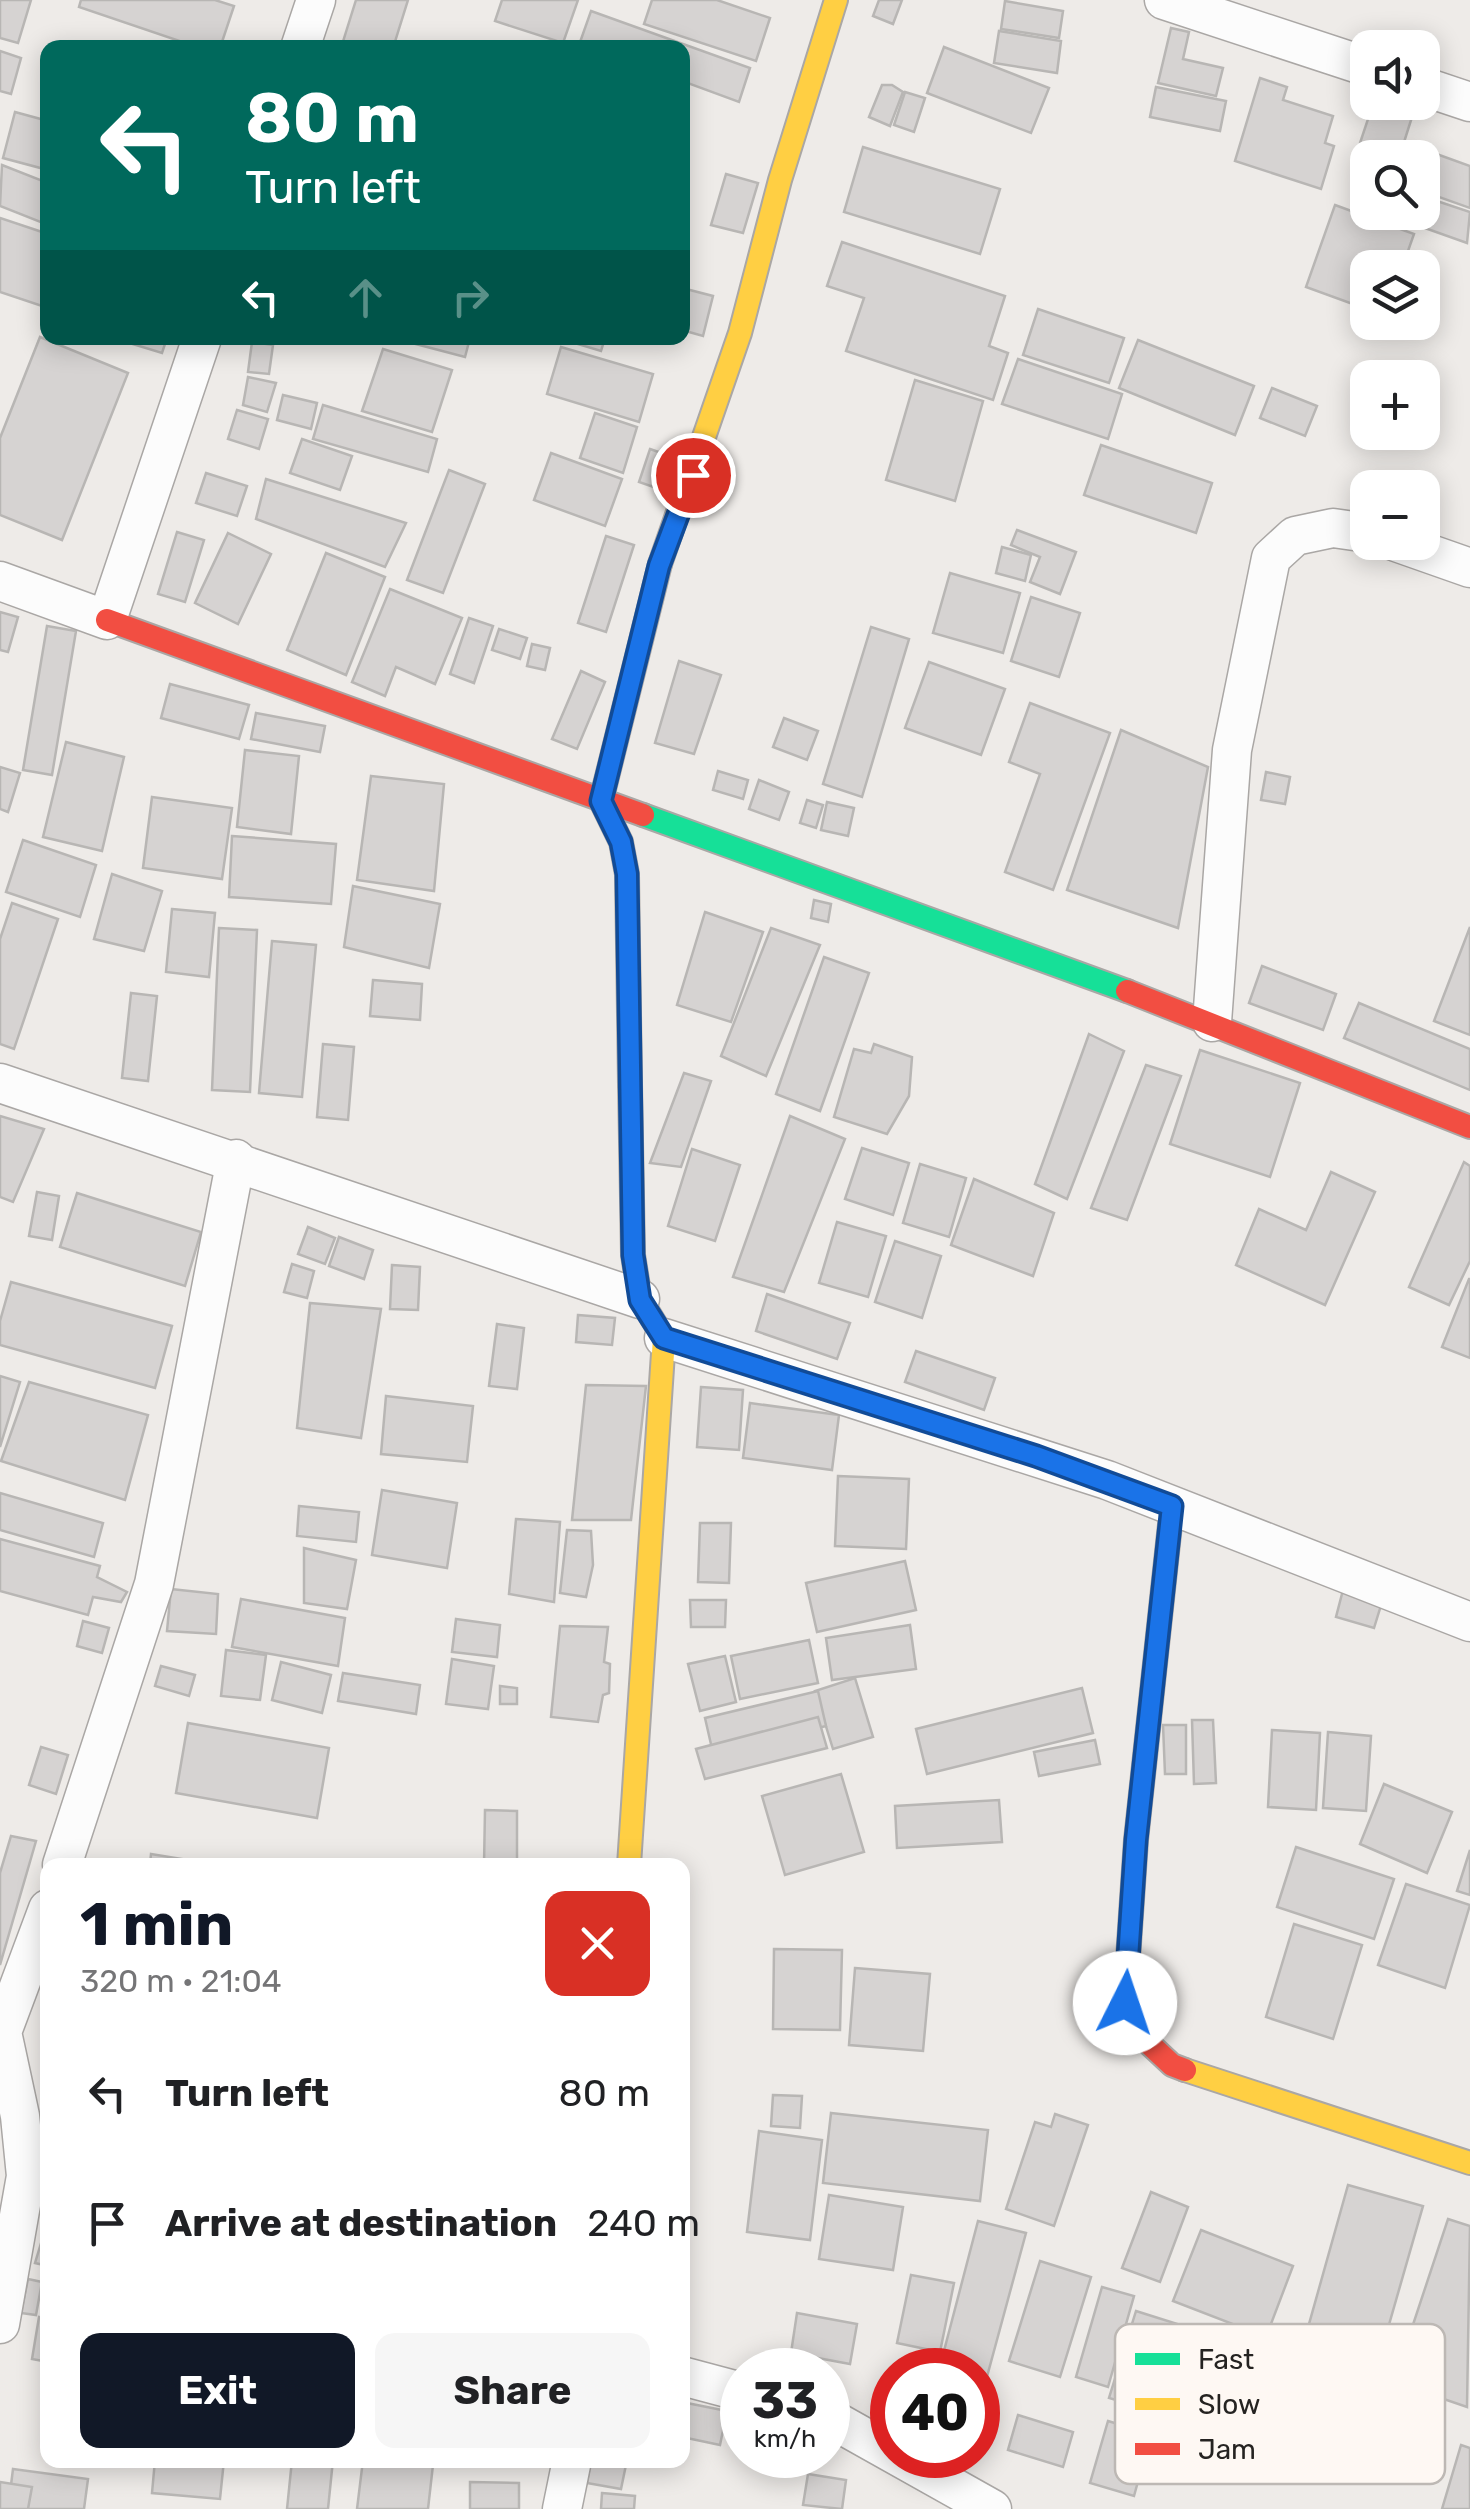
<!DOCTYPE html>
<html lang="en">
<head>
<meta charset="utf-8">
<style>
	body { margin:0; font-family:Rubik,sans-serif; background:#f6f6f6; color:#202124; height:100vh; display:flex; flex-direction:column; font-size:38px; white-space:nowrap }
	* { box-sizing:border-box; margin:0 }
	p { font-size:32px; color:#757577 }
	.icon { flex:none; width:55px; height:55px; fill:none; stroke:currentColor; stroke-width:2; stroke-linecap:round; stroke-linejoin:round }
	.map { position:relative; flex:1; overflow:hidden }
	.sheet { position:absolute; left:40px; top:1858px; width:650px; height:610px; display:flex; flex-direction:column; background:#fff; border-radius:20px; box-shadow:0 5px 25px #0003 }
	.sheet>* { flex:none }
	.hud { position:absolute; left:40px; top:40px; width:650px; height:305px; border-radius:20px; box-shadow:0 5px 25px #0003; background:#00695c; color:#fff; overflow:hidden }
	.tools { position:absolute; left:1350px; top:30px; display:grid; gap:20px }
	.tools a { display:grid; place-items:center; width:90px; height:90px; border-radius:20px; background:#fff; box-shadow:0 5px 25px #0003; font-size:50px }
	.speed { position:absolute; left:720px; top:2348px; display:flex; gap:20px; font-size:50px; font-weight:700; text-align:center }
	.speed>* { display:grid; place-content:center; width:130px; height:130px; border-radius:50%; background:#fff; box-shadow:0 5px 25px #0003; line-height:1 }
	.speed small { font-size:25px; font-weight:400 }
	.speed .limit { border:15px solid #d22; background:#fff; color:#111 }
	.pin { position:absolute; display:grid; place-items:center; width:85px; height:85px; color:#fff; margin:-42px; border:5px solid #fff; border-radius:50%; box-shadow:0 2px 10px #0007 }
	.me { position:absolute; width:110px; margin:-55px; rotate:4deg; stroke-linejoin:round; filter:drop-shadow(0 0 8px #0008) }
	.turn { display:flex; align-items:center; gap:35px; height:210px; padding:0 40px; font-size:45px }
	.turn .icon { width:130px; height:130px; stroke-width:2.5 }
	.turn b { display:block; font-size:70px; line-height:85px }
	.lanes { display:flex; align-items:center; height:95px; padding:0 40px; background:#0003; justify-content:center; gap:50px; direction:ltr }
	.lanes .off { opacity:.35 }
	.round { display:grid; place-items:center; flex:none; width:105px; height:105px; border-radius:20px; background:#f6f6f6 }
	.overview { display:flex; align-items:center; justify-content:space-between; height:170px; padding:0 40px }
	h1 { font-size:60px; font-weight:700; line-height:75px; color:#111827 }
	.button { display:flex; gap:20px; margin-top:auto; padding:20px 40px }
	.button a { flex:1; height:115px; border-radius:20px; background:#111827; color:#fff; font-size:40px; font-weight:700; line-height:115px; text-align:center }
	.button a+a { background:#f6f6f6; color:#202124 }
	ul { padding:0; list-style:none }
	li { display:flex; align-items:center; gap:30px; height:130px; padding:0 40px }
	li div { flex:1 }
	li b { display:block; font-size:38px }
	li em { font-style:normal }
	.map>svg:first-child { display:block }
</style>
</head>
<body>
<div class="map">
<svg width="1470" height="2509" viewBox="0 0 1470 2509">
	<rect width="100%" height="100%" fill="#eeebe8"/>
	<g fill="#d6d3d2" stroke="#b8b6b4" stroke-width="2.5">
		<path d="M0 0H31L18 43 0 38Z"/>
		<path d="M81 0H215L234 6 220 48H200L79 7Z"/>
		<path d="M356 0H408L393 48H341Z"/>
		<path d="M502 0H578L563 43 495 21Z"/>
		<path d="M652 0H717L770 18 756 61 644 24Z"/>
		<path d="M879 0H902L893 24 873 16Z"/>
		<path d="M1005 1 1063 11 1059 38 1001 29Z"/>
		<path d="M591 11 750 68 739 102 682 81V48L579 45Z"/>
		<path d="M1171 28 1189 32 1183 59 1223 68 1216 96 1158 83Z"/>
		<path d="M999 31 1061 41 1057 73 994 63Z"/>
		<path d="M944 47 1049 88 1031 133 927 93Z"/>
		<path d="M0 51 21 58 11 94 0 91Z"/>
		<path d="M1260 78 1287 87 1283 100 1333 116 1325 143 1334 146 1321 189 1235 161Z"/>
		<path d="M882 85H892L903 92 890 126 869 117Z"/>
		<path d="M1156 87 1226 101 1220 131 1150 117Z"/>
		<path d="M905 92 925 98 914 132 894 125Z"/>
		<path d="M1373 104 1412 117 1399 158 1357 152Z"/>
		<path d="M15 112 48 121V170L3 158Z"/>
		<path d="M863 147 1000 189 980 254 844 212Z"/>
		<path d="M1431 152 1470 166V208L1422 191Z"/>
		<path d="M2 165 48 183V225L0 206Z"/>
		<path d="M726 174 758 183 743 233 711 225Z"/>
		<path d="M1422 196 1470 212 1467 243 1405 221 1408 212H1422Z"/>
		<path d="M1335 205 1414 234 1402 268H1368V299L1361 307 1306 287Z"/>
		<path d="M0 218 48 234V308L0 292Z"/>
		<path d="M842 242 1005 296 989 346 1008 353 993 400 846 351 864 298 827 286Z"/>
		<path d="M686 289 713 296 703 336 682 330Z"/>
		<path d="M1038 309 1124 338 1109 383 1023 355Z"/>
		<path d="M40 337 128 373 62 540 0 515V438Z"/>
		<path d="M128 338H167L162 353 126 342Z"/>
		<path d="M413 338H470L465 357 412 343Z"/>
		<path d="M558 338H605L601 351Z"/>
		<path d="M1138 340 1254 386 1235 435 1119 388Z"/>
		<path d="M252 342 273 345 269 374 248 372Z"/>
		<path d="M561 347 653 374 639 422 547 394Z"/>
		<path d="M383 349 452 370 432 432 362 411Z"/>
		<path d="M1018 359 1122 394 1108 439 1002 404Z"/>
		<path d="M248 377 276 383 267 412 243 405Z"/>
		<path d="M915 380 983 401 955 501 886 480Z"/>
		<path d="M1272 388 1317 406 1305 436 1260 418Z"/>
		<path d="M283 395 317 403 311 429 277 420Z"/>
		<path d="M323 405 437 439 428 472 313 439Z"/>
		<path d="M237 410 268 419 259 449 228 439Z"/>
		<path d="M595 413 637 427 623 473 580 458Z"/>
		<path d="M302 439 352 456 340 490 290 473Z"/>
		<path d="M1101 445 1212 483 1196 533 1084 495Z"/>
		<path d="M650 449 673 457 662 490 639 482Z"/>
		<path d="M551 453 622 479 605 526 534 500Z"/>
		<path d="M449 470 485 484 443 593 407 580Z"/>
		<path d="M206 473 247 486 237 516 196 503Z"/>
		<path d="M266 479 406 523 385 567 256 519Z"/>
		<path d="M1017 530 1076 552 1060 594 1030 582 1040 557 1011 545Z"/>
		<path d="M177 532 204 540 185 602 158 594Z"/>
		<path d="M228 533 271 554 238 624 195 603Z"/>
		<path d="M606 536 634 545 606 632 578 623Z"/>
		<path d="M1002 547 1031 555 1025 581 996 573Z"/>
		<path d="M326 553 385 577 346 675 287 650Z"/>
		<path d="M950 573 1020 593 1003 653 933 633Z"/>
		<path d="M390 589 462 618 435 684 396 667 385 696 352 682Z"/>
		<path d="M1031 597 1080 613 1059 677 1011 661Z"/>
		<path d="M0 612 18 617 8 652 0 650Z"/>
		<path d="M469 618 493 626 474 683 450 674Z"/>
		<path d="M47 626 76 631 52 775 23 770Z"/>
		<path d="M871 627 909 639 862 797 823 784Z"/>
		<path d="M499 629 527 638 520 659 492 650Z"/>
		<path d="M532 644 550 648 545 670 527 666Z"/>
		<path d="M679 661 721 675 694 754 655 743Z"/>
		<path d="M929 662 1005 689 981 755 905 728Z"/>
		<path d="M581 671 605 682 577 749 552 739Z"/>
		<path d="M170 684 249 705 239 739 161 718Z"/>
		<path d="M1030 703 1110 733 1053 890 1005 872 1040 774 1009 762Z"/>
		<path d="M256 713 325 726 320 752 251 739Z"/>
		<path d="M784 718 818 731 807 760 773 747Z"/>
		<path d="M1121 730 1208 767 1178 928 1067 890Z"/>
		<path d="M66 742 124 757 102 851 43 837Z"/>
		<path d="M245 750 299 756 291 834 237 827Z"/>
		<path d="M0 767 20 773 8 812 0 809Z"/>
		<path d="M718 771 748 780 743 799 713 790Z"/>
		<path d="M1266 772 1290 777 1285 804 1261 800Z"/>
		<path d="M371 776 444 784 434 891 357 880Z"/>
		<path d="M759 780 789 792 779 820 749 809Z"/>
		<path d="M152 797 232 808 222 879 143 868Z"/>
		<path d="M807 800 823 805 816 828 800 823Z"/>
		<path d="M827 802 854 808 848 836 821 830Z"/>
		<path d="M232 836 336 844 331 904 229 897Z"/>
		<path d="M23 840 96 865 80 917 6 892Z"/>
		<path d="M112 874 162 891 144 951 94 939Z"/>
		<path d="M353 886 440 904 429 968 344 947Z"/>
		<path d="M814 900 831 904 828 922 811 918Z"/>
		<path d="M12 903 58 919 14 1049 0 1044V939Z"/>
		<path d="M172 909 215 913 209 977 166 972Z"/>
		<path d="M705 912 763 932 731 1022 677 1005Z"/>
		<path d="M1470 927V1035L1434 1021Z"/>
		<path d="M219 928 257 930 250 1092 212 1090Z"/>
		<path d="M771 928 820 945 766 1076 721 1056Z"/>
		<path d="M272 941 316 945 302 1097 259 1093Z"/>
		<path d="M824 957 869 973 820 1111 776 1094Z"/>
		<path d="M1262 966 1336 994 1323 1030 1249 1003Z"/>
		<path d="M373 980 422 984 420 1020 370 1016Z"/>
		<path d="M131 993 157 996 148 1081 122 1078Z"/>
		<path d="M1359 1003 1470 1049V1090L1344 1038Z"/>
		<path d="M1089 1034 1124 1051 1067 1199 1035 1184Z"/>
		<path d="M323 1044 354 1047 348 1120 317 1117Z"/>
		<path d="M874 1044 912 1057 909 1096 887 1134 834 1117 854 1049 871 1053Z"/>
		<path d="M1200 1050 1300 1083 1270 1177 1170 1144Z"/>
		<path d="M1146 1065 1181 1076 1127 1220 1091 1208Z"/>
		<path d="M684 1073 711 1081 681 1167 650 1163Z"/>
		<path d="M0 1116 44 1129 13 1202 0 1197Z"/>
		<path d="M790 1116 845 1139 784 1292 733 1277Z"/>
		<path d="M862 1148 909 1163 893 1215 845 1199Z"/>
		<path d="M692 1149 740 1165 715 1241 668 1226Z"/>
		<path d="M1464 1162 1470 1166V1261L1449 1305 1409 1287Z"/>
		<path d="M920 1164 966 1178 949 1237 903 1223Z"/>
		<path d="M1331 1172 1375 1192 1325 1305 1236 1265 1259 1209 1306 1230Z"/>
		<path d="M974 1179 1054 1213 1033 1276 951 1245Z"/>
		<path d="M37 1192 59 1196 52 1240 29 1236Z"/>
		<path d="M77 1193 201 1232 185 1286 60 1247Z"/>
		<path d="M837 1222 886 1236 868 1297 819 1283Z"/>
		<path d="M308 1227 335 1238 325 1264 298 1254Z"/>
		<path d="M339 1237 373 1250 364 1279 329 1266Z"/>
		<path d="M895 1241 941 1256 922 1318 875 1302Z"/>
		<path d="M292 1264 314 1271 307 1298 284 1292Z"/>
		<path d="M392 1265 420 1267 418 1310 390 1309Z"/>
		<path d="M1469 1279H1470V1358L1442 1347Z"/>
		<path d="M11 1282 172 1326 155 1388 0 1345V1321Z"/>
		<path d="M767 1294 850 1323 837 1359 756 1331Z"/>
		<path d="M310 1303 381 1309 361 1438 297 1428Z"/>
		<path d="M578 1315 615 1318 612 1345 576 1342Z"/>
		<path d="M497 1324 524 1328 517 1389 489 1386Z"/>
		<path d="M916 1351 995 1378 984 1410 905 1382Z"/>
		<path d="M0 1376 20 1382 0 1447Z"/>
		<path d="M29 1382 148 1415 125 1500 1 1461Z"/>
		<path d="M586 1385 646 1386 631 1520H572Z"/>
		<path d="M701 1387 743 1390 739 1450 697 1447Z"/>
		<path d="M386 1396 473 1406 467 1462 381 1454Z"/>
		<path d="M750 1403 839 1415 832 1470 743 1458Z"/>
		<path d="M838 1476 909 1479 906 1549 835 1546Z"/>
		<path d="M382 1490 457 1503 447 1568 372 1555Z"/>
		<path d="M0 1493 103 1523 94 1557 0 1530Z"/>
		<path d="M299 1506 359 1512 356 1542 297 1536Z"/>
		<path d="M516 1519 560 1522 554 1602 509 1594Z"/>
		<path d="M700 1523H731L729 1583 698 1582Z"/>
		<path d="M567 1530 591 1531 593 1565 586 1597 560 1593Z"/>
		<path d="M0 1539 100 1566 97 1577 127 1592 121 1602 93 1597 88 1615 0 1591Z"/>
		<path d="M304 1548 356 1560 347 1609 304 1603Z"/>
		<path d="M905 1561 916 1610 817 1632 806 1583Z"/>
		<path d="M171 1589 218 1594 216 1634 167 1631Z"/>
		<path d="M1343 1590 1382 1602 1374 1628 1336 1617Z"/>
		<path d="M241 1599 345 1618 338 1666 232 1647Z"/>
		<path d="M690 1600H726L725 1627H691Z"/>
		<path d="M456 1619 500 1625 497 1657 452 1652Z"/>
		<path d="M83 1621 109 1628 102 1653 77 1646Z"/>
		<path d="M910 1625 916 1669 832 1680 826 1638Z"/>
		<path d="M560 1626 608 1627 604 1662 610 1664 609 1693 603 1695 598 1722 551 1717Z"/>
		<path d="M809 1640 818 1683 740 1699 731 1656Z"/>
		<path d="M226 1650 266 1655 260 1700 221 1696Z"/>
		<path d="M725 1656 736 1702 700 1711 688 1664Z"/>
		<path d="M452 1659 494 1666 488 1709 446 1704Z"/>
		<path d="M281 1662 331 1675 322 1713 272 1700Z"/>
		<path d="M161 1666 195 1675 189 1696 155 1686Z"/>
		<path d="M343 1673 420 1685 416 1714 338 1701Z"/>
		<path d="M855 1678 873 1737 833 1749 815 1691Z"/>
		<path d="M500 1686 517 1688V1704H500Z"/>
		<path d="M1082 1688 1093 1733 927 1774 916 1729Z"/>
		<path d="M818 1691 826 1726 713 1753 705 1718Z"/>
		<path d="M818 1717 827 1748 705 1779 696 1749Z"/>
		<path d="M1192 1720H1213L1216 1783 1194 1784Z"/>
		<path d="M188 1723 329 1748 317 1818 176 1793Z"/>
		<path d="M1163 1725H1186V1774H1165Z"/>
		<path d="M1272 1730 1320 1733 1316 1810 1268 1807Z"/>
		<path d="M1328 1732 1371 1736 1366 1811 1323 1808Z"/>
		<path d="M1095 1740 1100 1764 1039 1776 1034 1752Z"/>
		<path d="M41 1747 68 1755 56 1794 29 1785Z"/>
		<path d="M841 1774 864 1852 785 1875 762 1796Z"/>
		<path d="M1384 1784 1452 1812 1427 1873 1360 1844Z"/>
		<path d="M999 1800 1002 1842 897 1848 895 1806Z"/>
		<path d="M485 1810 517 1811V1865H484Z"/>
		<path d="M11 1836 36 1841 0 1965V1873Z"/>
		<path d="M1296 1847 1394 1879 1374 1939 1277 1907Z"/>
		<path d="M1470 1850V1895L1457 1891Z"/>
		<path d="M151 1854 218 1865H150Z"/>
		<path d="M1406 1884 1470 1905 1445 1988 1378 1965Z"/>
		<path d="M1294 1924 1362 1945 1333 2039 1266 2017Z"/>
		<path d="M774 1949 842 1950 840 2030 773 2029Z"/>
		<path d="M855 1968 930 1974 923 2051 849 2045Z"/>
		<path d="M773 2095 802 2096 800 2128 771 2126Z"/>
		<path d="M831 2113 988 2130 980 2201 823 2183Z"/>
		<path d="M1055 2114 1088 2125 1054 2226 1006 2209 1035 2122 1051 2127Z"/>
		<path d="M759 2131 822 2140 810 2240 747 2232Z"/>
		<path d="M1348 2185 1423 2206 1376 2370 1302 2349Z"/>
		<path d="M1151 2192 1188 2207 1160 2282 1122 2268Z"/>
		<path d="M829 2195 903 2207 893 2270 819 2259Z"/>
		<path d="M1448 2219 1470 2226 1467 2407 1394 2382Z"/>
		<path d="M48 2220V2266L35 2263Z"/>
		<path d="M978 2221 1026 2233 982 2395 978 2394V2370H939Z"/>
		<path d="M1201 2230 1293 2266 1266 2337 1173 2301Z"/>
		<path d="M1040 2261 1091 2277 1060 2377 1009 2361Z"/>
		<path d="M911 2275 954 2283 940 2352 897 2343Z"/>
		<path d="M28 2279 42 2282 36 2315 21 2313Z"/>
		<path d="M1102 2287 1134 2296 1108 2387 1076 2377Z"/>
		<path d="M1136 2311 1187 2327 1162 2407 1141 2400 1139 2407 1109 2398Z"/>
		<path d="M797 2313 857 2324 850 2364 791 2353Z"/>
		<path d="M39 2317 48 2319V2362L32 2359Z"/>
		<path d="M682 2402 727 2411 720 2445 682 2437Z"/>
		<path d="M1018 2415 1073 2432 1063 2467 1008 2450Z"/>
		<path d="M1108 2421 1151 2434 1134 2496 1090 2483Z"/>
		<path d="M1461 2445 1470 2448V2509H1442Z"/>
		<path d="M155 2460H224L220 2499 152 2493Z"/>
		<path d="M292 2460H333L328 2509H287Z"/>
		<path d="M363 2460 433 2465 428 2509H357Z"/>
		<path d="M591 2460H627L621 2489 587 2483Z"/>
		<path d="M13 2469 88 2479 84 2509H8Z"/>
		<path d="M808 2474 846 2480 842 2509 803 2505Z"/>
		<path d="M0 2482 32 2487 28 2509H0Z"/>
		<path d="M470 2482 519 2483V2509H470Z"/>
		<path d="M602 2493 635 2496 634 2509H601Z"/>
	</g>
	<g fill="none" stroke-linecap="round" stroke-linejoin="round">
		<defs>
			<g id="street">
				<path d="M1164 0 1368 67"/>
				<path d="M300 48 316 0"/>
				<path d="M1422 86 1470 102"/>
				<path d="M1396 542 1470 568"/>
				<path d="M0 581 107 620 202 338"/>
				<path d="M1212 1022 1232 750 1271 558 1295 536 1333 528 1368 533"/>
				<path d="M0 1083 640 1299"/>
				<path d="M664 1338 1107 1480 1470 1622"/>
				<path d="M62 1865 154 1584 236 1159"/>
				<path d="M0 2324 26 2176 20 2116 2 2032 48 1909"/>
				<path d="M682 2376 742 2392"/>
				<path d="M828 2417 992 2509"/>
				<path d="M562 2509 572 2460"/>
			</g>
			<g id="fast">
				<path d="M643 815 1127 991"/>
				<path d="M630 1084 627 874 621 842 601 801 660 564"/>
			</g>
			<g id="slow">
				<path d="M660 564 740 333 780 180 836 0"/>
				<path d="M629 1865 664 1338 640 1299 633 1255 630 1084"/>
				<path d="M1185 2070 1470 2163"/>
			</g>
			<g id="jam">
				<path d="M107 620 643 815"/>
				<path d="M1127 991 1470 1127"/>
				<path d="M1172 1506 1136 1840 1125 2003 1142 2037 1172 2065 1185 2070"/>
			</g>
		</defs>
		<use href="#street" stroke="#aaa7a5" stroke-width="41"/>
		<use href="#fast" stroke="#aaa7a5" stroke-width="26"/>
		<use href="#slow" stroke="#aaa7a5" stroke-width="26"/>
		<use href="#jam" stroke="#aaa7a5" stroke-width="26"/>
		<use href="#street" stroke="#fcfcfc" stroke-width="38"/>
		<use href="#fast" stroke="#16e098" stroke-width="22"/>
		<use href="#slow" stroke="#ffcf43" stroke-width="22"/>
		<use href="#jam" stroke="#f24e42" stroke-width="22"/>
	</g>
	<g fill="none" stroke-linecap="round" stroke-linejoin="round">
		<defs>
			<path id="route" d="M693 475 659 566 601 801 621 842 627 874 633 1255 640 1300 664 1338 1036 1456 1172 1506 1136 1840 1125 2003"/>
		</defs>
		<use href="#route" stroke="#114b97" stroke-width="25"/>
		<use href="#route" stroke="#1a73e8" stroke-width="18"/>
	</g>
	<rect x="1115" y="2324" width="330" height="160" rx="15" fill="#fef8f3" stroke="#bdb8b4" stroke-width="2.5"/>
	<rect x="1135" y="2353" width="45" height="12" fill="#16e098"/>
	<rect x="1135" y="2398" width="45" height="12" fill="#ffcf43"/>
	<rect x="1135" y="2443" width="45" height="12" fill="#f24e42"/>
	<g font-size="28" fill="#252321">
		<text x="1198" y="2369">Fast</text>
		<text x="1198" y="2414">Slow</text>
		<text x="1198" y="2459">Jam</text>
	</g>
</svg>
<div class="tools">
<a><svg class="icon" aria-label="sound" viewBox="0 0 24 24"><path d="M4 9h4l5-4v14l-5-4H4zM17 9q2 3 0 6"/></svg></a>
<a><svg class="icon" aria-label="search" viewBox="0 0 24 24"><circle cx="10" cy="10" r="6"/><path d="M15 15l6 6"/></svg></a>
<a><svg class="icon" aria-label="layers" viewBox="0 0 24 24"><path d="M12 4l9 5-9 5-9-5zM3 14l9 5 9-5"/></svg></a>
<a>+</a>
<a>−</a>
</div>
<div class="speed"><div>33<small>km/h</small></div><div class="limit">40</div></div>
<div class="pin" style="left:693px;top:475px;background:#d93025"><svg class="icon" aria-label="arrive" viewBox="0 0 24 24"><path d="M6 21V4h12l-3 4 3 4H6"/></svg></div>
<svg class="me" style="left:1125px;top:2003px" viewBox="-20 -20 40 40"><circle r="19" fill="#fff"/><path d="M0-13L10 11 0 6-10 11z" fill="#1a73e8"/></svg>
<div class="hud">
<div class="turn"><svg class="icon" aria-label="left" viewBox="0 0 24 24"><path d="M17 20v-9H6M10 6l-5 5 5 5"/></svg><div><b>80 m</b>Turn left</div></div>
<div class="lanes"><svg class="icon" aria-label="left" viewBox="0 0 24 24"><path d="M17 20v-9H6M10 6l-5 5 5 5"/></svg><svg class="icon off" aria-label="ahead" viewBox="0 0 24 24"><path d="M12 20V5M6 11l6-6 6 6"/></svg><svg class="icon off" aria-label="right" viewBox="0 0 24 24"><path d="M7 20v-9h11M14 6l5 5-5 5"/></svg></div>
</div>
<section class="sheet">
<div class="overview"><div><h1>1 min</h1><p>320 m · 21:04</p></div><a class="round" style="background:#d93025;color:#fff"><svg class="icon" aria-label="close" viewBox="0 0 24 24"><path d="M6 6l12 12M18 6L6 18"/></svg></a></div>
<ul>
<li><svg class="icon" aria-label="left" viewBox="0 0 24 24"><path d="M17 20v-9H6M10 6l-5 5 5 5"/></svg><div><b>Turn left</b></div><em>80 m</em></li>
<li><svg class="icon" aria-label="arrive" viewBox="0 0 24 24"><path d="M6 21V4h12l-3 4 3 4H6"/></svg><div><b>Arrive at destination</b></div><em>240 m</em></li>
</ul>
<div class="button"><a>Exit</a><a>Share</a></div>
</section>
</div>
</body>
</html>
